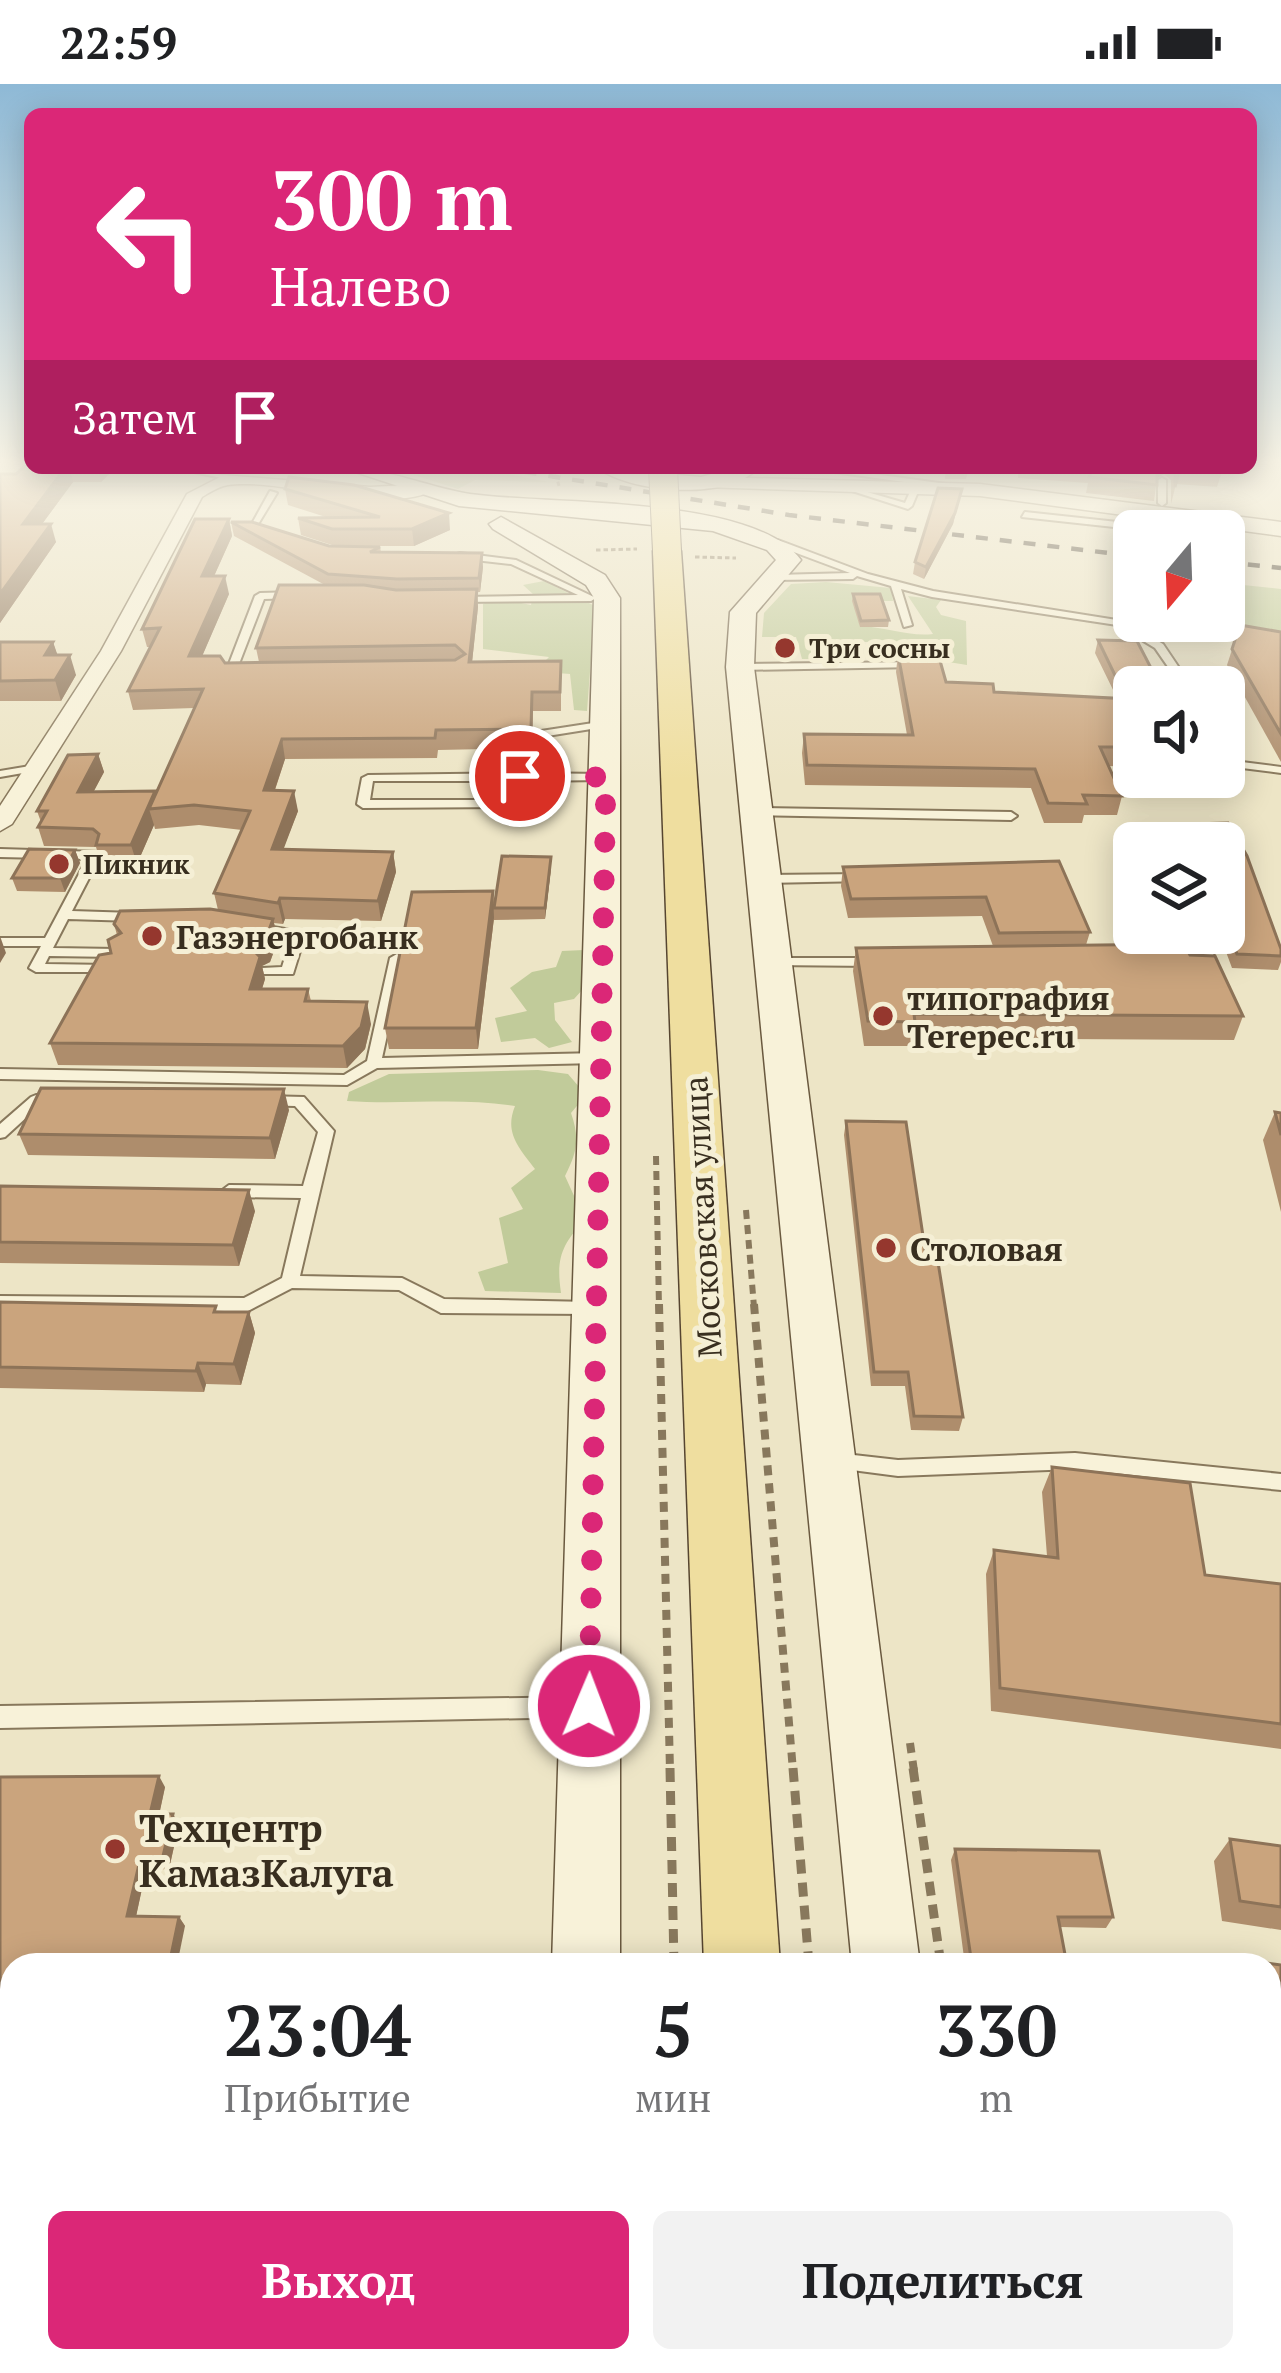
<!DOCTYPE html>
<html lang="ru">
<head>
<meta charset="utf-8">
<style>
	body { margin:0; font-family:"PT Serif",serif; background:#f2f2f2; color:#202124; height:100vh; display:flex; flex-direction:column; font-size:45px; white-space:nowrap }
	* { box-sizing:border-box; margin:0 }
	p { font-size:39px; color:#757577 }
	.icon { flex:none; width:66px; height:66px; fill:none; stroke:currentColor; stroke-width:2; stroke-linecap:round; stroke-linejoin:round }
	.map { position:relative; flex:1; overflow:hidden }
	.panel { position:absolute; left:0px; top:1869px; width:1281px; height:420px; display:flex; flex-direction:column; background:#fff; border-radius:36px 36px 0 0; box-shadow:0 6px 30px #0003 }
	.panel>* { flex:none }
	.banner { position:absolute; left:24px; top:24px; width:1233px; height:366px; border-radius:18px; box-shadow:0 6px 30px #0003; background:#db2777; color:#fff; overflow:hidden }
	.needle { width:78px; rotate:199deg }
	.controls { position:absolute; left:1113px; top:426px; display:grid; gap:24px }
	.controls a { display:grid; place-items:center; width:132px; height:132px; border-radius:18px; background:#fff; box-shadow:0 6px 30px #0003; font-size:60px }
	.pin { position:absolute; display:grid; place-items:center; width:102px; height:102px; color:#fff; margin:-51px; border:6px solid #fff; border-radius:50%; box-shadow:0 3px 12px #0007 }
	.me { position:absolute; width:132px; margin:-66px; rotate:1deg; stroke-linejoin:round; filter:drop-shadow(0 0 9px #0008) }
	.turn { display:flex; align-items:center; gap:42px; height:252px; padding:0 48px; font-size:54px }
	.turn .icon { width:156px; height:156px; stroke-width:2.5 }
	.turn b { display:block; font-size:84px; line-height:102px }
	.then { display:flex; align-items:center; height:114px; padding:0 48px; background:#0003; gap:24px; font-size:45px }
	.eta { display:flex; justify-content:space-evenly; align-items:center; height:204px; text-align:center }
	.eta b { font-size:72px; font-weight:700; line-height:84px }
	.primary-button { display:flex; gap:24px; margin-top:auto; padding:24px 48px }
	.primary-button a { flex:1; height:138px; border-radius:18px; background:#db2777; color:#fff; font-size:48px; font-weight:700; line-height:138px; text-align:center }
	.primary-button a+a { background:#f2f2f2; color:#202124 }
	.status { display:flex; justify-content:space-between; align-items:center; height:84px; padding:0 60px; background:#fff; direction:ltr }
	.status svg { height:33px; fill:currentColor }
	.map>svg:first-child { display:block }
</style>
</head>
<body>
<div class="status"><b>22:59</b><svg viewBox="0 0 49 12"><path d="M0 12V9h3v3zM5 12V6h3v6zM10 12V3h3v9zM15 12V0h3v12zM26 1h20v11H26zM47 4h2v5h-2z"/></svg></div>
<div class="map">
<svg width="1281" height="2289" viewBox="0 0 1281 2289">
	<rect width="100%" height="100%" fill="#ede5c6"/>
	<g fill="#c1cb9a">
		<path d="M392 384H479L548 398 475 396 458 405Z"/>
		<path d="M544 497 595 522 587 627 574 626 570 590 479 583 542 580 549 573 483 565V520L497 514 531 521 533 510 523 501Z"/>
		<path d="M826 498 891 504 893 517H853L860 542C885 543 910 553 933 550L908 512 941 516 936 523 941 531 966 537 967 581 942 577 932 558H811L814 575H802L796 553H762L764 529 791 500Z"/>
		<path d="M1224 499 1281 505V557L1179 537H1224Z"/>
		<path d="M584 866 593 894 574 915 554 919 555 936 572 958 549 964 535 954 501 958 495 934 527 927 510 904 532 888 556 883 562 867Z"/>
		<path d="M538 986 568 990 586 1011 571 1029C580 1055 577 1068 565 1092L585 1136C561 1161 556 1175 561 1209L485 1207 478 1188 508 1179 499 1134 523 1125 511 1104 535 1085C519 1064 504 1049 515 1022 459 1013 404 1021 347 1017L349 1008 389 990Z"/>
	</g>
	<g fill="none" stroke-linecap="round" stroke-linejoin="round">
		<defs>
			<g id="service">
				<path d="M176 384H192L243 396 239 398Z"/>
				<path d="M831 384 946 400 950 402 946 404 834 388Z"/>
				<path d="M1162 394 1166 396V419L1162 422 1158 419V396Z"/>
				<path d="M913 401 920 403 912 422 908 425 846 405 850 403 905 419Z"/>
				<path d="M270 407 277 409 257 442 268 447 264 450 249 445Z"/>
				<path d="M1025 428 1136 440 1137 435 1141 432 1145 435V441L1176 447H1151L1022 433Z"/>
				<path d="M778 456 868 490 933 507 1123 537 1163 560 1192 603H1182L1155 564 1117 541 932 513 901 505 912 541 904 543 891 502 857 492 853 495 773 496 771 494 776 491 850 489 775 461 774 459Z"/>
				<path d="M460 469 516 476 596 514 591 517 457 518 455 516 460 513 578 511 511 480 457 474V470Z"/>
				<path d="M260 509 296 508 301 511 296 514 264 515 237 585 238 588 248 591 243 594 229 593 227 585 255 512Z"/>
				<path d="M923 578V582L919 583 740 586 735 583 740 580Z"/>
				<path d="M606 637 611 640 610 642 541 653 536 650 541 647Z"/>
				<path d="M1224 656 1228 657 1242 678 1281 683V689L1234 683 1224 668Z"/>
				<path d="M36 681 42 684 40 686 0 693V687Z"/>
				<path d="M520 689 606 690 612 693 606 696 525 697 524 719 518 723 363 724 357 720 362 694 368 691ZM373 697H514L512 716H370Z"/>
				<path d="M756 724 1011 728 1017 732 1011 736 752 731V725Z"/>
				<path d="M0 765 99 768 101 771 72 827 134 829 141 833 134 837 68 835 53 864 117 865 124 869 117 873 49 872 45 880 110 881 115 882V888H36L29 884 41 862H0V854H45L87 775 0 773Z"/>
				<path d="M865 790 869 791V797L764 799 758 795 764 791Z"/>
				<path d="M255 840 303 848 305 851 293 890H262V884L282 883 291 854 250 847V841Z"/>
				<path d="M1196 849H1210L1214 875 1212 878 1188 879 1181 875 1188 871H1200Z"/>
				<path d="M397 870 404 874 382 974 599 969 606 974 599 979 377 984 347 1001 0 995V985L344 991 367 977 390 874Z"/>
				<path d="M774 874H874L881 878 874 882 769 881 767 878Z"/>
				<path d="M36 1011H52L60 1016 52 1021H40L5 1053 0 1054V1040L31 1013Z"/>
				<path d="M264 1012 304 1013 334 1047 300 1192 402 1194 444 1215 590 1218 596 1220 599 1225 596 1230 441 1229 399 1206 292 1204 246 1228 0 1226V1212L244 1214 282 1194 301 1114 229 1113 221 1107 229 1101 303 1102 318 1048 295 1022 259 1021 256 1017 259 1013Z"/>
				<path d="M836 1369 898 1376 1075 1369 1281 1390V1406L1075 1385 898 1392 829 1383 826 1377 829 1371Z"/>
				<path d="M582 1613 590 1616 593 1623 590 1630 582 1633 0 1644V1622Z"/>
				<path d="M1269 2121 1281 2123V2151L1269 2149Z"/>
				<path d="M141 2277H172L166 2289H136Z"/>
			</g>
			<path id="minor" d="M224 391 370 403 427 400 435 405C391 433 279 393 228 401 219 402 209 409 202 413L121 567 12 740 0 747V722L101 567 187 410Z"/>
			<path id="tertiary" d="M709 393 980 400 1281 438V452L980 412 702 403V395Z"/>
			<g id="secondary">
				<path d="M343 384C389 384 426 403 470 410 550 421 753 411 801 476L756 529 754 583 920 1881H852L726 583 730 528 776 476 767 466 713 447 459 422Z"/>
				<path d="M598 384 701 393 733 384H758C728 417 631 409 598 384Z"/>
				<path d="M501 433 605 491 620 514V1881H552L594 514 586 501 493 445 489 440Z"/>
				<rect x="542" y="2277" width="80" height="12"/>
				<path d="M890 2277H970L972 2289H892Z"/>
			</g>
			<g id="primary">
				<path d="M667 459 681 467 780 1881H704L653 467Z"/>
				<path d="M717 2277H807L808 2289H718Z"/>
			</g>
		</defs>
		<use href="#service" stroke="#88785c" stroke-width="4"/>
		<use href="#minor" stroke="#88785c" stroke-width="3"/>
		<use href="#tertiary" stroke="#88785c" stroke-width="3"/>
		<use href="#secondary" stroke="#6a593f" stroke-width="3"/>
		<use href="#primary" stroke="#564530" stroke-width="3"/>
		<g stroke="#88785c" stroke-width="3" stroke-dasharray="4.5 3" stroke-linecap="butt">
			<path d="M559 402 556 391 563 384"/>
			<path d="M596 466 637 465"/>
			<path d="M695 473 736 474"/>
		</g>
		<g stroke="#88785c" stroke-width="6" stroke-dasharray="9 6" stroke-linecap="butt">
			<path d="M656 1072 659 1223"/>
			<path d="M746 1126 754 1223"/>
		</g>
		<g stroke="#88785c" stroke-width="8" stroke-dasharray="10 8" stroke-linecap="butt">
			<path d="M659 1220 670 1687"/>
			<path d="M754 1220 793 1687"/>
			<path d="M910 1659 914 1687"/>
		</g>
		<g stroke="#88785c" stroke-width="9" stroke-dasharray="14 9" stroke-linecap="butt">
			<path d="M670 1684 674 1881"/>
			<path d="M793 1684 809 1881"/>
			<path d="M913 1684 941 1881"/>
			<path d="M683 2277V2289"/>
			<path d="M842 2277 843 2289"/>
			<path d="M996 2277 997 2289"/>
		</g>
		<use href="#service" fill="#f8f2d9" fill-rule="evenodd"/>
		<use href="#minor" fill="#f8f2d9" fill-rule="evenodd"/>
		<use href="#tertiary" fill="#f8f2d9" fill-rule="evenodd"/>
		<use href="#secondary" fill="#f8f2d9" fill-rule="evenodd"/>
		<use href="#primary" fill="#efde9f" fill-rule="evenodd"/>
		<g stroke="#382e1f" stroke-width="4.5" stroke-dasharray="12 12" stroke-linecap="butt">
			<path d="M501 384 789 431 1134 472"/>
			<path d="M1224 478 1281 484"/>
		</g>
		<defs>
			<path id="primary-bridge" d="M663 384 667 467"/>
		</defs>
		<use href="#primary-bridge" stroke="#564530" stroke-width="30" stroke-linecap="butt"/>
		<use href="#primary-bridge" stroke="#efde9f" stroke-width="28"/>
	</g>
	<g fill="#ae8d6c">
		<path d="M30 384H115L101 398H73L42 440 56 458 0 539V390H16Z"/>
		<path d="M946 384H969L966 395H945Z"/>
		<path d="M1018 384H1221L1222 387 1217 403 1176 400 1171 420V396L1164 390 1157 394 1154 417 1086 409 1088 399 1018 394Z"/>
		<path d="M285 405 450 446 414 462H335L301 451 298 434H329L288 421Z"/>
		<path d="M962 405 953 440 924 495 913 490 915 478Z"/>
		<path d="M229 435 232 452 214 492 229 510 202 572 225 579 259 578 256 564 325 501 234 452 231 438 329 462 380 463 381 468 483 483 480 508H477L478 523 472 578 561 577V627H533L532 664 438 666 437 674 285 675 275 706 298 727 283 765 393 768 396 788 381 837 285 835 283 840 274 839 278 856 270 878 262 882 265 895 262 905H308L311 917 371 940 365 965 347 984 58 981 50 959 111 869 117 851 114 840 218 826 214 809 242 746 199 741 155 745 154 741 137 780H101L96 763 44 762 38 743 41 738 37 727 98 670 104 688 93 708 156 710 194 624 133 626 128 607 151 563H147L142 545Z"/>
		<path d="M853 510 889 536 888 543H860L852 517Z"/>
		<path d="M1240 541 1281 548V678L1227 581Z"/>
		<path d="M1098 556 1134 603V683L1109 682 1122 712 1117 731H1084L1082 739H1044L1031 704 805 701 802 669 804 650 907 651 896 588 898 570 946 598 994 608 1117 614 1095 569Z"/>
		<path d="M0 558H53L57 571 76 591 61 617H0Z"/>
		<path d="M1228 739 1247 772 1281 865V878L1278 886 1232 884 1219 849H1224V759H1191L1188 753 1192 740Z"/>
		<path d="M75 766 80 779 65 808 17 807 12 794Z"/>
		<path d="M551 773V784L545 835 494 836V834L478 965H389L385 944 493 807 494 819Z"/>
		<path d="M1059 777 1090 848 1086 861 1190 871 1243 932 1234 956 912 954 911 962H864L853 887 856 864 993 862 982 832 848 834 841 802 843 783Z"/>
		<path d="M289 1026 275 1075 28 1071 19 1050Z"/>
		<path d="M1275 1028 1281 1029V1128L1263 1056Z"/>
		<path d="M846 1037 926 1172 963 1333 959 1347 911 1346 905 1302H871L844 1051Z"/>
		<path d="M0 1102 255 1127 239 1182 0 1179Z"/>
		<path d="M0 1218 249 1228 255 1249 241 1301 206 1300 204 1308 0 1304Z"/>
		<path d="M1052 1383 1205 1491 1281 1500V1665L991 1627 986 1490 994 1466 1047 1472 1042 1408Z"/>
		<path d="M0 1693 165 1703 159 1730 179 1740 169 1785 146 1786 136 1832 179 1833 185 1842 12 1881V2019L0 2020Z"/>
		<path d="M1230 1755 1281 1762V1846L1222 1837 1214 1777Z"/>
		<path d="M955 1765 1113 1833 1106 1844 1060 1843 1067 1881H965L951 1776Z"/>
		<path d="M1253 1877 1281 1881V2075L1269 2073V1881H1249Z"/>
		<path d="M1016 2277H1090L1092 2289H1017Z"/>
	</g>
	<g fill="#8d7358">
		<path d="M65 384H70L73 398 28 459 23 440Z"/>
		<path d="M98 384H115L101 398Z"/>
		<path d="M1156 384H1165L1164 390 1154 396Z"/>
		<path d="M962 405 953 440 924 495 926 483Z"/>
		<path d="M449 429 450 446 414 462 412 445Z"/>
		<path d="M229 435 232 452 206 510 202 492Z"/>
		<path d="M51 440 56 458 0 539V510Z"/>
		<path d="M482 469 483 483 480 508 479 494Z"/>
		<path d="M225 492 229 510 194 591 189 572Z"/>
		<path d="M477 505 478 523 470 597 469 578Z"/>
		<path d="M53 558 60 578 45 571Z"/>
		<path d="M70 571 76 591 61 617 55 596Z"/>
		<path d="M282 655 285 675 268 726 264 706Z"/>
		<path d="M98 670 104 688 84 726 78 708Z"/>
		<path d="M155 707 149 725 154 741 137 780 131 761Z"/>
		<path d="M294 707 298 727 276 785 272 765Z"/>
		<path d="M75 766 80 779 65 808 60 794Z"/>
		<path d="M393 768 396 788 381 837 378 817Z"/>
		<path d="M551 773V784L545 835V824Z"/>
		<path d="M493 807 494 834 478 965 476 944Z"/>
		<path d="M280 814 285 835 283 840 278 819Z"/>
		<path d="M273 835 278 856 270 878 262 882 265 895 255 927 250 905 251 864Z"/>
		<path d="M0 852 6 869 0 879Z"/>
		<path d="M367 918 371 940 365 965 347 984 343 962Z"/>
		<path d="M284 1005 289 1026 275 1075 270 1054Z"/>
		<path d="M249 1106 255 1127 239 1182 233 1161Z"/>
		<path d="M249 1228 255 1249 241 1301 234 1280Z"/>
		<path d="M198 1279 206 1300 204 1308 196 1287Z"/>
		<path d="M159 1692 165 1703 157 1741 150 1730Z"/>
		<path d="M173 1730 179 1740 169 1785 162 1776Z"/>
		<path d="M140 1776 146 1786 134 1842 127 1832Z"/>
		<path d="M179 1833 185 1842 177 1881H169Z"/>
	</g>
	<g fill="#caa47d" stroke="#8d7358" stroke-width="3">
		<path d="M29 378 30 384H65L23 440H51L0 510V390H16Z"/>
		<path d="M1094 384H1157V401L1089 393Z"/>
		<path d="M1175 384H1180L1175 403Z"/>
		<path d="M1182 384H1221L1222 387Z"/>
		<path d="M289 393 354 401 449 429 412 445H332L298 434 380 433 285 405Z"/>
		<path d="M938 404 962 405 955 429 926 483 915 478Z"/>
		<path d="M195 435H229L202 492H225L189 572H220L225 579 455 576 465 570 455 561 256 564 279 501H364L396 506 477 505 469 578 561 577 560 608H532L531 645 436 646 435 654 282 655 264 706 294 707 272 765 393 768 378 817 280 814 278 819 214 809 250 727 194 721 149 725 203 605 128 607 160 544 142 545Z"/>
		<path d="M231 438H252L329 462 380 463 370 468 482 469 479 494 397 495 328 490Z"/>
		<path d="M853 510H880L889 536 861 537Z"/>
		<path d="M1240 541 1281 548V650L1232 565Z"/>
		<path d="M1098 556 1137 557 1152 586H1173L1182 603H1134V612H1125Z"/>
		<path d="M0 558H53L45 571H70L55 596 0 597Z"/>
		<path d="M937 566 946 598 993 600 994 608 1131 615 1134 622V663H1100L1122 712 1083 711 1087 720 1048 719 1035 685 807 681 804 650 913 651 898 570Z"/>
		<path d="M98 670 78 708 155 707 131 761H96L99 750 93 745 38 743 47 727H37L68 671Z"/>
		<path d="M1228 739 1247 772 1281 865V872L1237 870 1224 834V826H1227L1224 816V759H1203L1192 740Z"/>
		<path d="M29 765 75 766 60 794H12Z"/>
		<path d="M502 772 551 773 545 824H494Z"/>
		<path d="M1059 777 1090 848 999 849 986 813 851 815 843 783Z"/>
		<path d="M493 807 476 944H385L412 808Z"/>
		<path d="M210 825 273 835 265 857 251 864 260 873 250 905H308L305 917 367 918 361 943 343 962 50 959 99 871 111 869 108 856 121 849 114 840 120 827Z"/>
		<path d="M1184 860 1190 871 1215 872 1243 932 914 930 915 938 868 937 856 864Z"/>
		<path d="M41 1004 284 1005 270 1054 19 1050Z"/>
		<path d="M1275 1028 1281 1029V1051Z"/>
		<path d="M846 1037 906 1038 926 1172H937L963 1333 914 1332 908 1288H874Z"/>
		<path d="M0 1102 249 1106 233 1161 0 1158Z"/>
		<path d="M0 1218 216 1222 214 1228H249L234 1280 198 1279 196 1287 0 1283Z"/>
		<path d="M1052 1383 1190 1399 1205 1491 1281 1500V1640L1000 1604 994 1466 1058 1474Z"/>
		<path d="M159 1692 150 1730H173L162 1776H140L127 1832 179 1833 169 1881H12V2012H0V1693Z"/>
		<path d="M1230 1755 1281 1762V1823L1240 1817Z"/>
		<path d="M955 1765 1099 1767 1113 1833H1058L1067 1881H972Z"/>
		<path d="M1253 1877 1281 1881V2057L1277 2056 1269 1997V1881H1254Z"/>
		<path d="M1027 2277H1090L1092 2289H1029Z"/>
		<path d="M295 2281H470L469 2289H294Z"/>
	</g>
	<linearGradient id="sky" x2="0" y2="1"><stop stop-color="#8eb9d6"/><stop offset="0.54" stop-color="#f7f3e5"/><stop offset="1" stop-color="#f7f3e5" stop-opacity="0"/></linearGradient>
	<rect width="1281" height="698" fill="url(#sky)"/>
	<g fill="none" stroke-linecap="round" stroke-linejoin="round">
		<path stroke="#db2777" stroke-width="21" stroke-dasharray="0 37.8" d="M520 692 606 693 589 1622"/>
	</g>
	<g fill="#95372e" stroke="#f5efd5" stroke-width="4.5">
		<circle cx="785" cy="564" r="12"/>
		<circle cx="59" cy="780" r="12"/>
		<circle cx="152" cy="852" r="12"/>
		<circle cx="883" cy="932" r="12"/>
		<circle cx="886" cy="1164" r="12"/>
		<circle cx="115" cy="1765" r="12"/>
	</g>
	<g text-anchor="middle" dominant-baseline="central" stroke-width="10" stroke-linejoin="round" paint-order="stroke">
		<g font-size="27" font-weight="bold" fill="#382e1f" stroke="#f5efd5" text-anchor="start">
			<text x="809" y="564">Три сосны</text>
			<text x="83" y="780">Пикник</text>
		</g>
		<g font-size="33" font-weight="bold" fill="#382e1f" stroke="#f5efd5" text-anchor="start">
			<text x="176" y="852">Газэнергобанк</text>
			<text x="907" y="913">типография<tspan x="907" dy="38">Terepec.ru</tspan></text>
			<text x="910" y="1164">Столовая</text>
		</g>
		<g font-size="33" fill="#382e1f" stroke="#f5efd5">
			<text transform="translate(702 1133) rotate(-93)">Московская улица</text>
		</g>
		<g font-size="39" font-weight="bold" fill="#382e1f" stroke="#f5efd5" text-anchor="start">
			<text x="139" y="1743">Техцентр<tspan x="139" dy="45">КамазКалуга</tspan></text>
		</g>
	</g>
</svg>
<div class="controls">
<a><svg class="needle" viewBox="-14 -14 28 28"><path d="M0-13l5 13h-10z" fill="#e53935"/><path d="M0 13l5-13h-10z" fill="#757577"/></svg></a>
<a><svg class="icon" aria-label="sound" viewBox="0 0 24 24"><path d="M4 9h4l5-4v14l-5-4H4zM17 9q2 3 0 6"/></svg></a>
<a><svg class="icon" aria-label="layers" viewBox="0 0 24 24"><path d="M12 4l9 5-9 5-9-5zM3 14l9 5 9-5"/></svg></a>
</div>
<div class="pin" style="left:520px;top:692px;background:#d93025"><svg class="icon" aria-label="arrive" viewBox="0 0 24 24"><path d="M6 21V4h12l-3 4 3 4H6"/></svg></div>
<svg class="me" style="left:589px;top:1622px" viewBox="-20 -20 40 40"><circle r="17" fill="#db2777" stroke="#fff" stroke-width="3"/><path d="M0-11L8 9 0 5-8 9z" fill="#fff"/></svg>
<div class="banner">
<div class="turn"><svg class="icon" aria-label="left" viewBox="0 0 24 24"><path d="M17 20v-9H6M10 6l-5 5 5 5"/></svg><div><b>300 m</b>Налево</div></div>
<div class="then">Затем<svg class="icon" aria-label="arrive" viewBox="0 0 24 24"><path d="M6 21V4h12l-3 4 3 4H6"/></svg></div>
</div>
<section class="panel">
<div class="eta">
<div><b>23:04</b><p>Прибытие</p></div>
<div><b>5</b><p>мин</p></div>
<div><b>330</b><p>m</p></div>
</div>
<div class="primary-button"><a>Выход</a><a>Поделиться</a></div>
</section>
</div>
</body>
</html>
